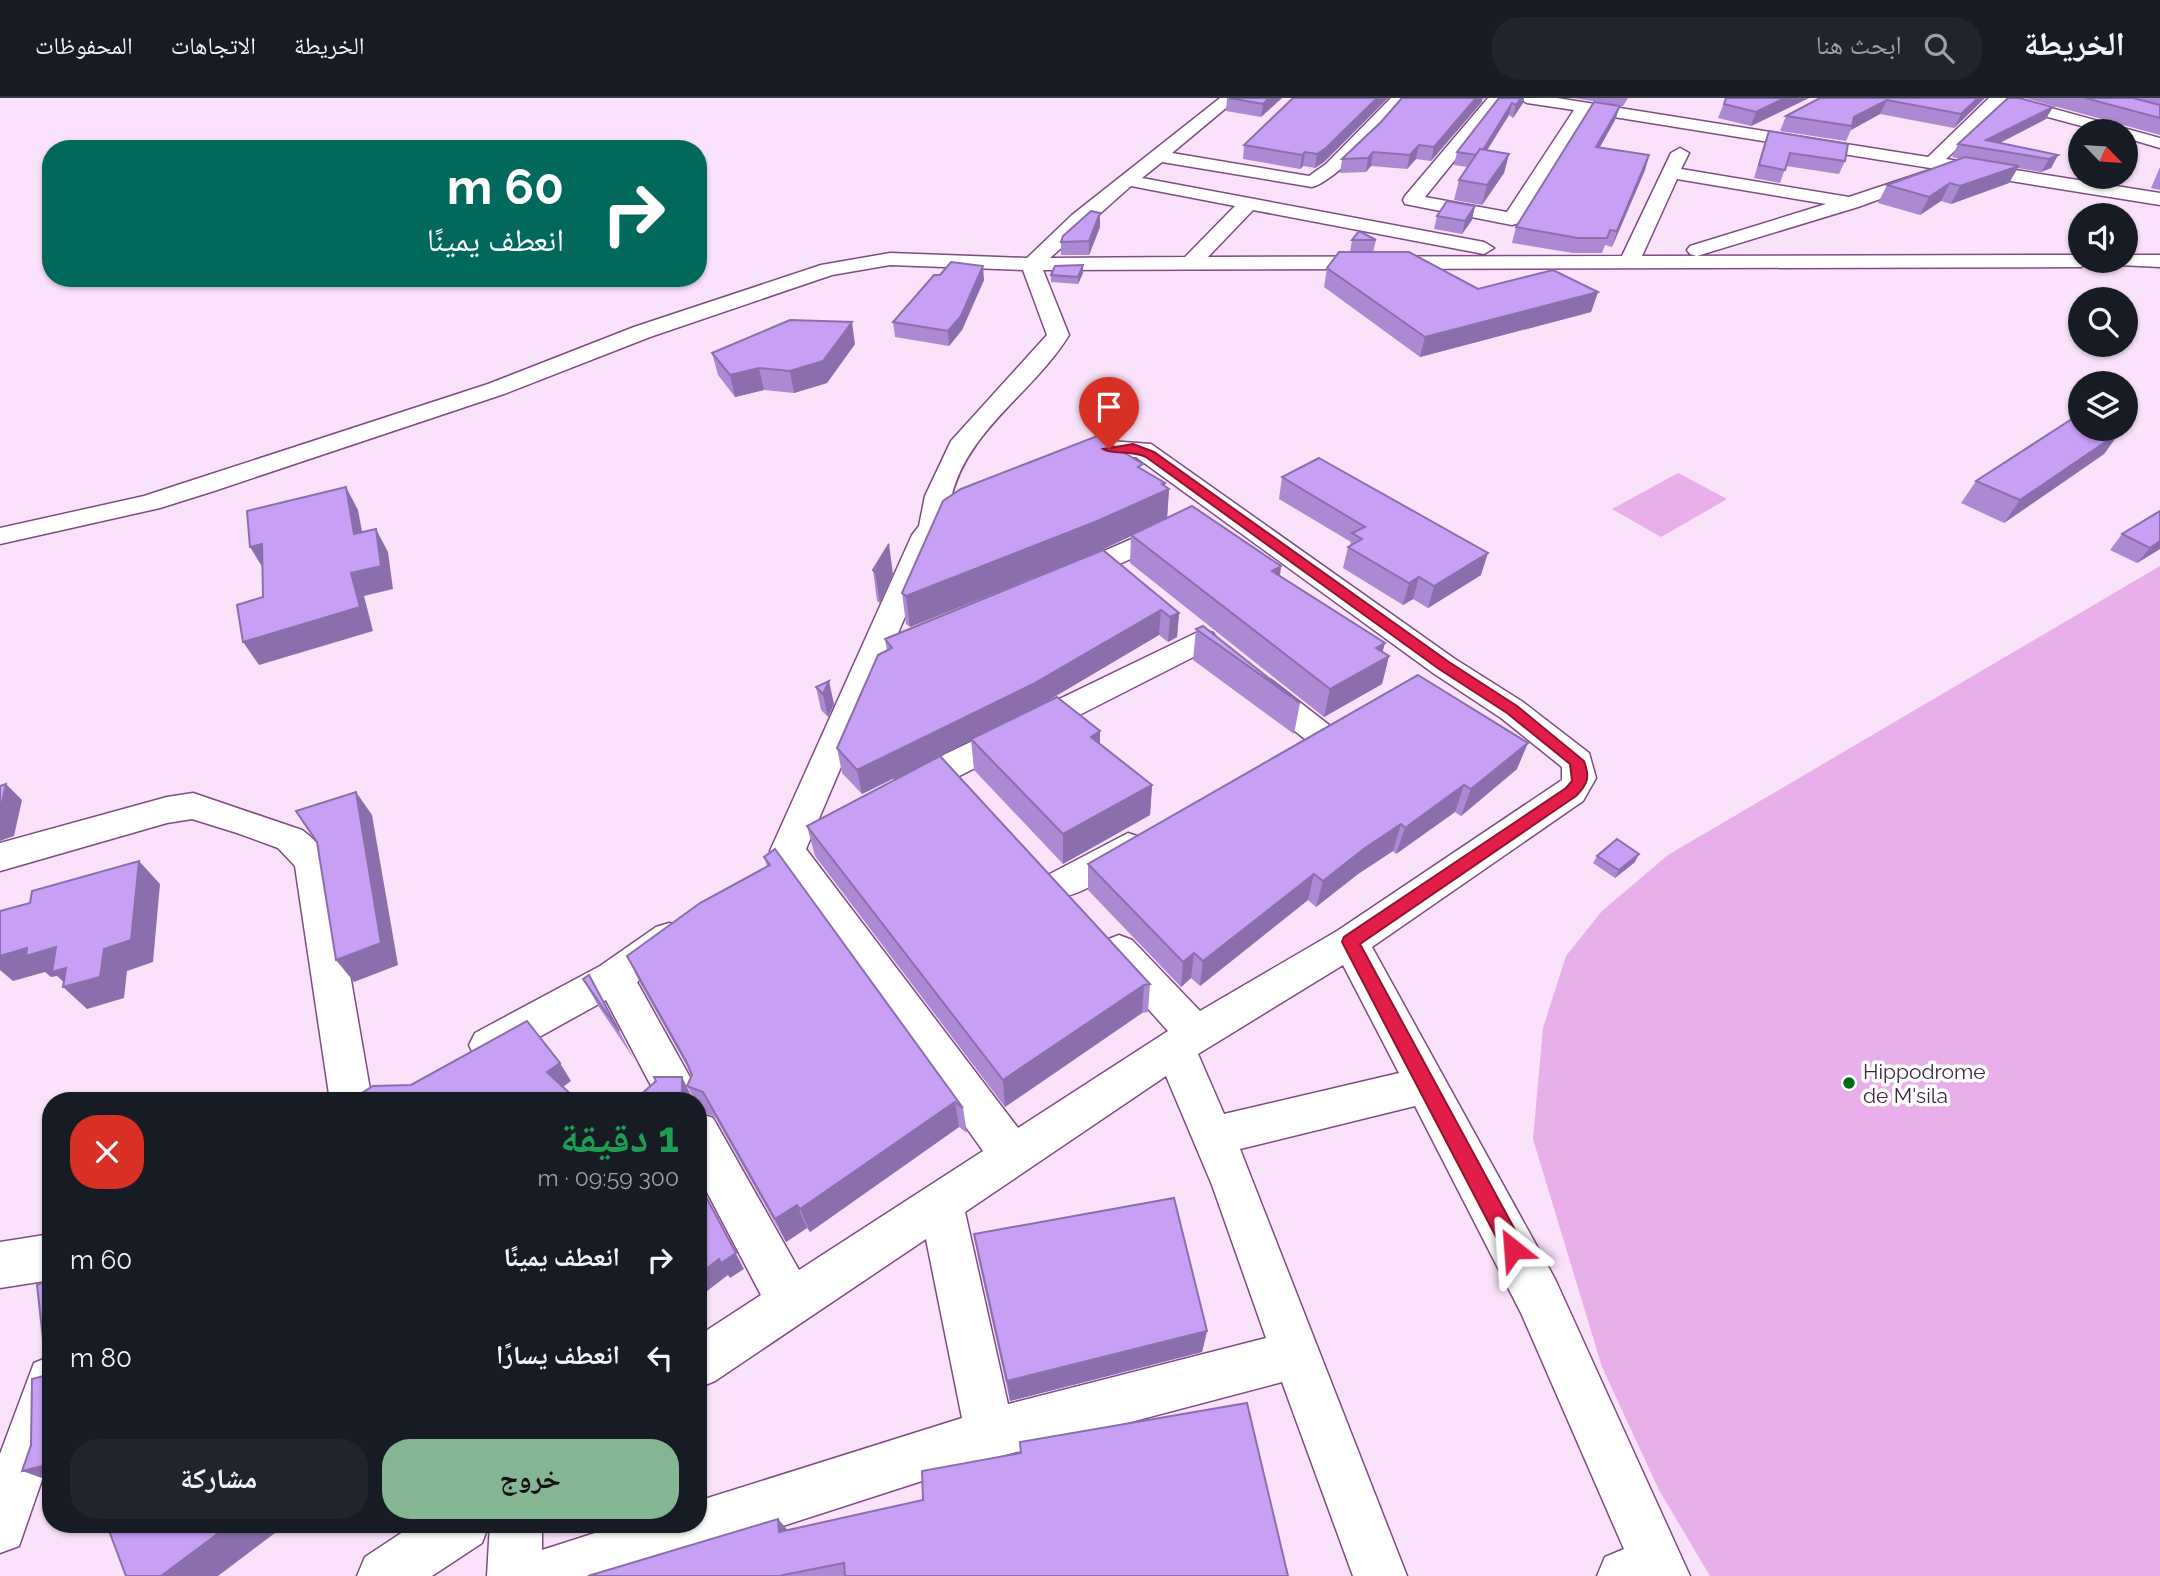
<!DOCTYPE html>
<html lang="ar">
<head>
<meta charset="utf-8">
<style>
	body { margin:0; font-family:Raleway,"Noto Naskh Arabic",sans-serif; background:#20242c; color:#f1f3f6; direction:rtl; height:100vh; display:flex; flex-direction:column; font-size:26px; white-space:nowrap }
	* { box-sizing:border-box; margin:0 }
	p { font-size:23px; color:#9ea1a6 }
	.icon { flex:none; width:38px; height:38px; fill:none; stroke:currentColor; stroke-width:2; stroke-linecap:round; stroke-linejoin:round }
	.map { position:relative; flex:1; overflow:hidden; direction:ltr }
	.side { position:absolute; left:42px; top:994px; width:665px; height:441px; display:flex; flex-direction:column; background:#171b24; border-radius:28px; box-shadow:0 2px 5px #0004; direction:rtl }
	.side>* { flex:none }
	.top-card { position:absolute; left:42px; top:42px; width:665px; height:147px; border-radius:28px; box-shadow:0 2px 5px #0004; direction:rtl; background:#00695c; color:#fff; overflow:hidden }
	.needle { width:46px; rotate:115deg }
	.buttons { position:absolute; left:2068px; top:21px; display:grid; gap:14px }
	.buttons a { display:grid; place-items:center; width:70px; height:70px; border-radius:50%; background:#171b24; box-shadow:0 2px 5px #0004; font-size:35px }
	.pin { position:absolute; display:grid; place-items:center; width:60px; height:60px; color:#fff; margin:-72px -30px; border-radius:50% 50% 50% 0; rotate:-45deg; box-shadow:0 0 7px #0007 }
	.pin .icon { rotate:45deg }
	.me { position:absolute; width:77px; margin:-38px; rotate:332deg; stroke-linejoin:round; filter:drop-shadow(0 0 5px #0008) }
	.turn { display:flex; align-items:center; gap:24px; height:147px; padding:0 28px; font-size:32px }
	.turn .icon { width:91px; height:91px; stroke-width:2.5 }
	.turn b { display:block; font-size:49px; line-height:60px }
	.round { display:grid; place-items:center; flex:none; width:74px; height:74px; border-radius:28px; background:#20242c }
	.summary { display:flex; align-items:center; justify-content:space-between; height:119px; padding:0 28px }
	h1 { font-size:42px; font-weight:700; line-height:52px; color:#1e9e55 }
	.primary-button { display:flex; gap:14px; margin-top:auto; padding:14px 28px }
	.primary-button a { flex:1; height:80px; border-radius:28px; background:#85b693; color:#111; font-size:28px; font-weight:700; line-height:80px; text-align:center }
	.primary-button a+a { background:#20242c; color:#f1f3f6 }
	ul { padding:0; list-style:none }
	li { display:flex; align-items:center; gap:21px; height:98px; padding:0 28px }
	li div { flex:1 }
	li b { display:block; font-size:26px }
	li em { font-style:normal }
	header { display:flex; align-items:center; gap:42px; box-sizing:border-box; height:98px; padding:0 35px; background:#171b24; border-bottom:2px solid #363941 }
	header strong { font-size:33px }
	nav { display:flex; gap:38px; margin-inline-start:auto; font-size:24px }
	.search { width:490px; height:63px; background:#20242c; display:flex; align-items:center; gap:18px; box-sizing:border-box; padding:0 24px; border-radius:28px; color:#9ea1a6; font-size:26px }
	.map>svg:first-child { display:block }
</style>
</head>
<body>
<header>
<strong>الخريطة</strong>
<div class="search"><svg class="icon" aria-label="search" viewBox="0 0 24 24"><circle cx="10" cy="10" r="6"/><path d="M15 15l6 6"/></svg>ابحث هنا</div>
<nav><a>الخريطة</a><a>الاتجاهات</a><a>المحفوظات</a></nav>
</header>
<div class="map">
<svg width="2160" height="1478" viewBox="0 0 2160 1478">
	<rect width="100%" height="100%" fill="#fae2fb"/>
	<g fill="#e8afea">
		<path d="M1678 375 1727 401 1661 439 1612 411Z"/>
		<path d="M2160 468V1478H1710L1659 1392 1602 1269 1533 1041 1543 930 1566 858 1602 813 1668 757Z"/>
	</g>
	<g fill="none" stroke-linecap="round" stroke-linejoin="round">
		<defs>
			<g id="minor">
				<path d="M1220 0H1238L1172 55 1309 78 1326 66 1391 0H1408C1393 21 1335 84 1312 89L1162 64 1142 80 1484 144 1494 150 1484 156 1253 112 1208 159 1622 158 1671 55 1680 50 1689 55 1681 71 1849 99 1927 73 1936 78 1933 82 1858 109 1697 158 1690 156 1687 152 1690 148 1826 106 1677 81 1642 158 2081 157V163H2091L2081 169 1043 172 1069 237C1033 296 964 333 950 405L975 396 984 398 988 404 984 410 952 424 939 439 806 751 1018 1030 1168 933 1106 864 1100 853 1106 842 1119 837 1132 842 1200 913 1337 833 1562 682V669L1501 620 1433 575 1136 359H1112L1072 373 1063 370 1059 365 1063 360 1109 343 1151 346 1455 561 1523 604 1589 655 1596 680 1583 703 1372 849 1555 1181 1690 1478H1597L1605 1459 1624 1451 1521 1215 1415 1008 1240 1051 1407 1478H1353L1282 1284 990 1361 628 1478H487L490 1426H542V1452L623 1426H698V1403L962 1320 926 1141 715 1283 698 1290V1238L761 1197 698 1077V1015L713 1020 799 1172 983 1053 770 753 912 437 919 428 925 398 951 343 1047 237 1023 172 890 167 832 177 650 239 504 296 214 393 160 410 0 446V430L144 398 196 381 488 286 634 229 821 167 890 155 1027 160 1072 117ZM1131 88 1235 108 1185 159 1050 160ZM1343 867 1399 975 1224 1016 1198 956ZM1166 978 1212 1087 1266 1240 1008 1306 965 1114Z"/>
				<path d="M1488 0H1505L1425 99 1507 114 1574 12 1527 5 1519 0H1557L1928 59 1989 0H2015L2160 40V50L2126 40V33H2100L2003 7 1946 61 2160 95V107L1589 15 1519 125 1512 127 1405 106 1403 102 1405 98Z"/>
				<path d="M2126 157H2160V169L2119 167 2116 163H2126Z"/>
				<path d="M1173 423 1183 425 1187 431 1183 437 1078 485 1068 488 1058 485 1054 479 1058 473Z"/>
				<path d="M1202 532 1213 535 1217 542 1213 549 920 698 908 701 896 698 891 689 896 680Z"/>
				<path d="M1260 579 1271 582 1333 630 1338 638 1333 646 1322 649 1311 646 1249 596 1244 589 1249 582Z"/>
				<path d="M193 695 302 732C316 742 323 752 331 767L372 1003H330L295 768 278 750 237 735 192 721 167 725 0 773V745L167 699Z"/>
				<path d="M1128 735 1140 739 1146 748 1140 757C1116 772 1073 807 1046 798L1041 788 1046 778Z"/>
				<path d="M669 825 682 829 688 840 682 851 637 884 696 990 702 1003 698 1011V1003H659L606 902 503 959 489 965 475 959 469 947 475 935 600 868 656 829Z"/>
				<path d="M51 1136V1182L0 1190V1144Z"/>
				<path d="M51 1258V1356L19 1448 0 1455V1356L34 1265Z"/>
				<path d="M415 1426H489L482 1445 432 1478H357L365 1459Z"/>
			</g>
		</defs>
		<use href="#minor" stroke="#7f4b83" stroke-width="3"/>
		<use href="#minor" fill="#fff" fill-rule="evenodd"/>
	</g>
	<g fill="#ab89d3">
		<path d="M1227 0H1282L1261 19 1226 13Z"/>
		<path d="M1293 0H1388L1324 64 1315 70 1303 68 1300 71 1243 61 1244 47Z"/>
		<path d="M1402 0H1485L1482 2 1431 63 1416 61 1407 71 1371 68 1366 74 1340 75 1342 61 1381 24Z"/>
		<path d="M1499 0H1524L1523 5 1513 20 1509 17 1487 52 1509 56 1504 75 1482 107 1454 102 1459 82 1467 69 1454 67 1457 54Z"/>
		<path d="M1574 0H1628L1623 8Z"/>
		<path d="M1726 0H1809L1751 28 1718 20Z"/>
		<path d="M1820 0H1985L1954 30 1880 16 1851 32 1846 43 1780 33 1786 18Z"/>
		<path d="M2025 0H2160V37Z"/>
		<path d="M1620 8 1615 22 1600 49 1649 57 1645 72 1612 149 1605 147 1602 155H1573L1512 145 1516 129Z"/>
		<path d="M2046 21 1999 45 2058 57 2051 70 2041 74 2017 70 2009 85 1951 106 1941 103 1920 117 1878 105 1887 87 1961 61 1952 59 1958 46Z"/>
		<path d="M1769 33 1845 63 1839 76 1786 68 1780 85 1754 80 1764 46Z"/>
		<path d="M2160 69V92L2151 90Z"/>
		<path d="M1437 118 1472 122 1462 136 1434 131Z"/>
		<path d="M1100 129 1089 157H1061V144Z"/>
		<path d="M1352 142H1376L1373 154 1478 191 1598 194 1591 214 1420 259 1324 189 1327 170 1350 154Z"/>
		<path d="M1083 167V175L1078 186 1051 184V177Z"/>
		<path d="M940 177 984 182 962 232 949 248 895 239 893 224Z"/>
		<path d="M855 246 827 285 794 295 764 292 735 299 718 277 712 255Z"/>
		<path d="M2120 334 2104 356 2004 425 1961 405 1976 383Z"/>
		<path d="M1143 372 1165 385V388L1169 391 1167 420 1281 468 1280 478 1385 545 1382 554 1389 558 1382 586 1324 619 1130 465 1131 438 1095 455 910 529 906 526 902 495Z"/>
		<path d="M1282 379 1481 477 1428 510 1413 501 1403 507 1343 470 1348 449 1350 447 1351 444 1279 401Z"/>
		<path d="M2160 413V451L2137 465 2110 452 2122 436Z"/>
		<path d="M1103 452 1179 515 1177 539 1168 544 1159 537 1035 610 1100 633V646L1152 687 1150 717 1063 766 974 672 971 642 862 696 842 675 837 650 887 553 885 541Z"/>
		<path d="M873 472 893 476 880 505 877 503Z"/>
		<path d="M1196 531 1300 605 1294 636 1193 562Z"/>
		<path d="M816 589 834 606 828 619 821 612Z"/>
		<path d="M1517 671 1461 718 1455 714 1396 756 1393 753 1358 776 1316 809 1308 802 1200 888 1191 880 1181 889 1088 792V766Z"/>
		<path d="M807 728 1150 886 1148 914 1142 915 1005 1009 815 758Z"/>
		<path d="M1597 758 1635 764 1615 780 1593 765Z"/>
		<path d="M764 759 963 1010 967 1035 959 1029 810 1134 807 1130 786 1144 715 1019 700 1013 698 1010V1003H695L687 988 692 977 640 885 627 858 767 768Z"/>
		<path d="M583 881 605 906 634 961 599 909Z"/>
		<path d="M974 1136 1207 1233 1202 1254 1010 1303 978 1160Z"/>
		<path d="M778 1421 787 1432 1288 1478H588Z"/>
	</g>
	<g fill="#8b6fac">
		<path d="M1269 0H1282L1261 19 1263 6Z"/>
		<path d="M1377 0H1388L1324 64 1315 70 1317 56Z"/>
		<path d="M1476 0H1482V4L1431 63 1434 49Z"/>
		<path d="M1521 0H1524L1523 5 1513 20 1516 7Z"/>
		<path d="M1785 0H1809L1751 28 1756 14Z"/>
		<path d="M1978 0H1985L1954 30 1961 16Z"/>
		<path d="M1887 2 1880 16 1851 32 1854 19Z"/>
		<path d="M1512 5 1509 17 1476 70 1479 57Z"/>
		<path d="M1620 8 1615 22 1592 63 1596 49Z"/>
		<path d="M2053 9 2046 21 1988 51 1986 42Z"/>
		<path d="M1419 47 1416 61 1407 71 1410 57Z"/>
		<path d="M1305 54 1303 68 1300 71 1302 57Z"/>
		<path d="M1373 54 1371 68 1366 74 1368 60Z"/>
		<path d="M1509 56 1504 75 1482 107 1487 87Z"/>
		<path d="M1649 57 1645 72 1612 149 1617 133Z"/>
		<path d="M2058 57 2051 70 2041 74 2049 61Z"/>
		<path d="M2019 68 2009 85 1951 106 1960 88Z"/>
		<path d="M1950 85 1941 103 1920 117 1929 99Z"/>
		<path d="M1475 108 1472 122 1462 136 1465 123Z"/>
		<path d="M1100 115V129L1089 157V143Z"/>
		<path d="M1083 167V175L1078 186V179Z"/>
		<path d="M983 168 984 182 962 232 949 248 948 233Z"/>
		<path d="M1598 194 1591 214 1420 259 1425 239Z"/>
		<path d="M852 224 855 246 827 285 794 295 790 273Z"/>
		<path d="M759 270 764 292 735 299 730 277Z"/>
		<path d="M2120 334 2104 356 2004 425 2020 402Z"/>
		<path d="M1165 385V393L1169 391 1167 421 1095 455 910 529 906 498Z"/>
		<path d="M346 389 358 412 367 460 354 436Z"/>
		<path d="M376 431 388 454 393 491 364 498 373 533 259 567 243 544 351 475Z"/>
		<path d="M2160 443V451L2137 465 2150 450Z"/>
		<path d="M262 446 264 472 250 449Z"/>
		<path d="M889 446 893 476 880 505 875 474Z"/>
		<path d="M1488 455 1481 477 1428 510 1434 488Z"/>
		<path d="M1281 468 1277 496 1272 473Z"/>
		<path d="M1419 479 1413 501 1403 507 1409 485Z"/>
		<path d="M1161 512 1159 537 1034 611 862 696 857 672Z"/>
		<path d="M1179 515 1177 539 1168 544 1170 519Z"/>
		<path d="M1385 545 1380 563 1389 558 1382 586 1324 619 1330 591 1376 550Z"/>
		<path d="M829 583 834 606 828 619 823 596Z"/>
		<path d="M1100 633V663L1091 639Z"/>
		<path d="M1528 645 1517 671 1461 718 1471 691Z"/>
		<path d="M6 686 22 702 14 738 0 743V714Z"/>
		<path d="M1152 687 1150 717 1063 766V736Z"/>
		<path d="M1464 687 1455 714 1396 756 1405 730Z"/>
		<path d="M356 694 372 717 398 867 354 884 336 862Z"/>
		<path d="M1401 726 1393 753 1358 776 1316 809 1323 783 1365 750Z"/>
		<path d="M1639 756 1635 764 1615 780 1619 772Z"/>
		<path d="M139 763 160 786 153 864 127 873 124 900 87 911 63 889 68 888 57 878 51 879 45 874 13 883 0 872V858L27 850 56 849 104 851Z"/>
		<path d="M1314 776 1308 802 1200 888 1203 863Z"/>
		<path d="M1194 855 1191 880 1181 889 1183 864Z"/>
		<path d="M1144 887 1142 915 1005 1009 1003 982Z"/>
		<path d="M560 965 571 983 559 992 547 974Z"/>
		<path d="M682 979 694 1003H682Z"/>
		<path d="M955 1004 959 1029 810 1134 800 1111Z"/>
		<path d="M698 1083 744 1171 730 1180 728 1177 698 1200Z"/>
		<path d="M797 1107 807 1130 786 1144 775 1121Z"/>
		<path d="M1207 1233 1202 1254 1010 1303 1007 1283Z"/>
		<path d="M51 1237V1245L43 1241Z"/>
		<path d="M51 1366V1380L45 1381 22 1373Z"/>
		<path d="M778 1421 791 1436 779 1434Z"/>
		<path d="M231 1426H287L218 1478H161Z"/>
	</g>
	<g fill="#c79ff5" stroke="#8b6fac" stroke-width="2">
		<path d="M1229 0H1269L1263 6Z"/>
		<path d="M1293 0H1377L1326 50 1317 56 1305 54 1302 57 1244 47Z"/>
		<path d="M1402 0H1476L1434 49 1419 47 1410 57 1373 54 1368 60 1342 61 1381 24Z"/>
		<path d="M1499 0H1521L1516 7 1512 5 1483 52 1480 51 1476 57 1457 54Z"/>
		<path d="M1726 0H1785L1756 14 1724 6Z"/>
		<path d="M1820 0H1978L1961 16 1887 2 1854 19 1852 28 1786 18Z"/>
		<path d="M2008 0H2019L2053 9 1986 42 2058 57 2049 61 1958 46Z"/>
		<path d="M2085 0H2133L2160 7V20Z"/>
		<path d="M1594 4 1620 8 1596 49 1649 57 1617 133 1610 132 1607 140H1578L1516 129Z"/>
		<path d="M1769 33 1848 46 1845 63 1790 55 1785 72 1759 67Z"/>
		<path d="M1480 51 1509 56 1487 87 1459 82Z"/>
		<path d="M1965 59 2019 68 1960 88 1950 85 1929 99 1887 87Z"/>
		<path d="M1447 103 1475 108 1465 123 1437 118Z"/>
		<path d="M1091 113 1100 115 1089 143 1061 144 1063 138Z"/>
		<path d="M1359 133 1376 142H1352Z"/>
		<path d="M1339 154H1409L1478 191 1553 172 1598 194 1425 239 1327 170Z"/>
		<path d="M951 164 983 168 961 218 948 233 893 224 934 177H940Z"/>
		<path d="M1083 167 1078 179 1051 177 1055 168Z"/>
		<path d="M790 222 852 224 823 263 790 273 759 270 730 277 712 255Z"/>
		<path d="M2078 317 2081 318V331H2113L2120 334 2020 402 1976 383Z"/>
		<path d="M1097 338 1143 366 1138 369 1165 385 1162 386 1169 391 1095 424 906 498 902 495 943 403 961 391Z"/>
		<path d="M1319 360 1488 455 1434 488 1419 479 1409 485 1348 449 1362 441 1352 435 1365 429 1282 379Z"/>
		<path d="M346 389 354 436 376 431 381 468 351 475 360 509 243 544 237 507 263 499 262 446 250 449 247 413Z"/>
		<path d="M1192 408 1281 468 1272 473 1385 545 1376 550 1389 558 1330 591 1131 437Z"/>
		<path d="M2160 413V443L2150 450 2122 436Z"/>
		<path d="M889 446 875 474 873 472Z"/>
		<path d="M1103 452 1179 515 1170 519 1161 512 1033 586 857 672 837 650 878 557 892 550 885 541Z"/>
		<path d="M1203 528 1300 605 1196 531Z"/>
		<path d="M1418 577 1528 645 1471 691 1464 687 1405 730 1401 726 1365 750 1323 783 1314 776 1203 863 1194 855 1183 864 1088 766Z"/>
		<path d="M829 583 823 596 816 589Z"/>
		<path d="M1057 599 1100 633 1091 639 1152 687 1063 736 971 641Z"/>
		<path d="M940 658 1150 886 1144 887 1003 982 807 728Z"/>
		<path d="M6 686 0 714V688Z"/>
		<path d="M356 694 381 845 336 862 317 744 296 713Z"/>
		<path d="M1617 741 1639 756 1619 772 1597 758Z"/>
		<path d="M775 751 963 1010 955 1004 800 1111 797 1107 775 1121 703 994 687 988 692 977 686 963 627 858 700 805 770 767 764 759Z"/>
		<path d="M139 763 131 842 104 851 100 879 63 889 66 870 52 874 56 849 26 858 27 850 0 858V813L30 805 32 793Z"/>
		<path d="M589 877 619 933 583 881Z"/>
		<path d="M527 923 560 965 547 974 578 1003H349L373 988 411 987Z"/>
		<path d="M654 979H682V1003H641L637 1000 656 983Z"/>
		<path d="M698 1084 736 1155 721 1165 719 1161 698 1177Z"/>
		<path d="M1174 1100 1207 1233 1007 1283 974 1136Z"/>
		<path d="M51 1180V1237L43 1241 37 1187Z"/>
		<path d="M51 1276V1366L22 1373 31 1347 32 1281Z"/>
		<path d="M1247 1305 1288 1478H845L844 1465 783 1477V1478H588L778 1421 779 1434 923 1402 922 1373 1021 1355 1020 1344Z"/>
		<path d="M114 1426H231L161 1478H126L108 1430Z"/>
	</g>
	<path fill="#e11d48" stroke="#92132f" stroke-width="2" d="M1133 346 1154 354 1449 564 1517 608 1584 663C1590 679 1588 686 1576 698L1360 846 1521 1143 1524 1151 1521 1158 1513 1161 1506 1158 1342 844 1344 839 1566 690 1572 683 1570 666 1507 615 1439 571 1146 359C1131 352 1112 357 1103 351Z"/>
	<circle fill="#016b19" stroke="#fff" stroke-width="2.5" cx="1849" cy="985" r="7"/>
	<g text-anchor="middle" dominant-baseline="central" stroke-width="7" stroke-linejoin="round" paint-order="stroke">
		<g font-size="21" fill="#402841" stroke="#fff" text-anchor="start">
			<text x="1863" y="973">Hippodrome<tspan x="1863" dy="24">de M'sila</tspan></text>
		</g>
	</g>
</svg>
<div class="buttons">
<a><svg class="needle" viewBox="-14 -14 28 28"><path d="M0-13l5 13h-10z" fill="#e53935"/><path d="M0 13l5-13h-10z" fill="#9ea1a6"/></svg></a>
<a><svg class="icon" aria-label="sound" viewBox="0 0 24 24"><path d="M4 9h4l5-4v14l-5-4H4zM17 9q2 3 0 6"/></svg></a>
<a><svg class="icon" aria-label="search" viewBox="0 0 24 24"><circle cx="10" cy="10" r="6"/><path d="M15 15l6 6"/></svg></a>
<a><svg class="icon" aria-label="layers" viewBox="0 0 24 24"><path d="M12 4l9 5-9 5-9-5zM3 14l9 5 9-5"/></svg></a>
</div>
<div class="pin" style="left:1109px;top:351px;background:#d93025"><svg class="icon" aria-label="arrive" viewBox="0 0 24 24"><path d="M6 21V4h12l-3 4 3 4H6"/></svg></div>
<svg class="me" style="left:1513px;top:1151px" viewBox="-20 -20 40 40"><path d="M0-17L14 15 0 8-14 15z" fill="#e11d48" stroke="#fff" stroke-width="4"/></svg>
<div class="top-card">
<div class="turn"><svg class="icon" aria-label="right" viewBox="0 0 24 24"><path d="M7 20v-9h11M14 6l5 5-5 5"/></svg><div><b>60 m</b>انعطف يمينًا</div></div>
</div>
<section class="side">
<div class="summary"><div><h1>1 دقيقة</h1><p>300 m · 09:59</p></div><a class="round" style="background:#d93025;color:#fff"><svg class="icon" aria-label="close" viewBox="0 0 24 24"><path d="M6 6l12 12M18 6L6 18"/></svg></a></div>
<ul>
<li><svg class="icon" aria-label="right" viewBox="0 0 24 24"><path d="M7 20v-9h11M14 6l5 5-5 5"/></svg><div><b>انعطف يمينًا</b></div><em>60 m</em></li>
<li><svg class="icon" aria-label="left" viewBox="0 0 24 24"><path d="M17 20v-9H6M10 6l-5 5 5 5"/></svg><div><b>انعطف يسارًا</b></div><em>80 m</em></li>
</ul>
<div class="primary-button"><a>خروج</a><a>مشاركة</a></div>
</section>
</div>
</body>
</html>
